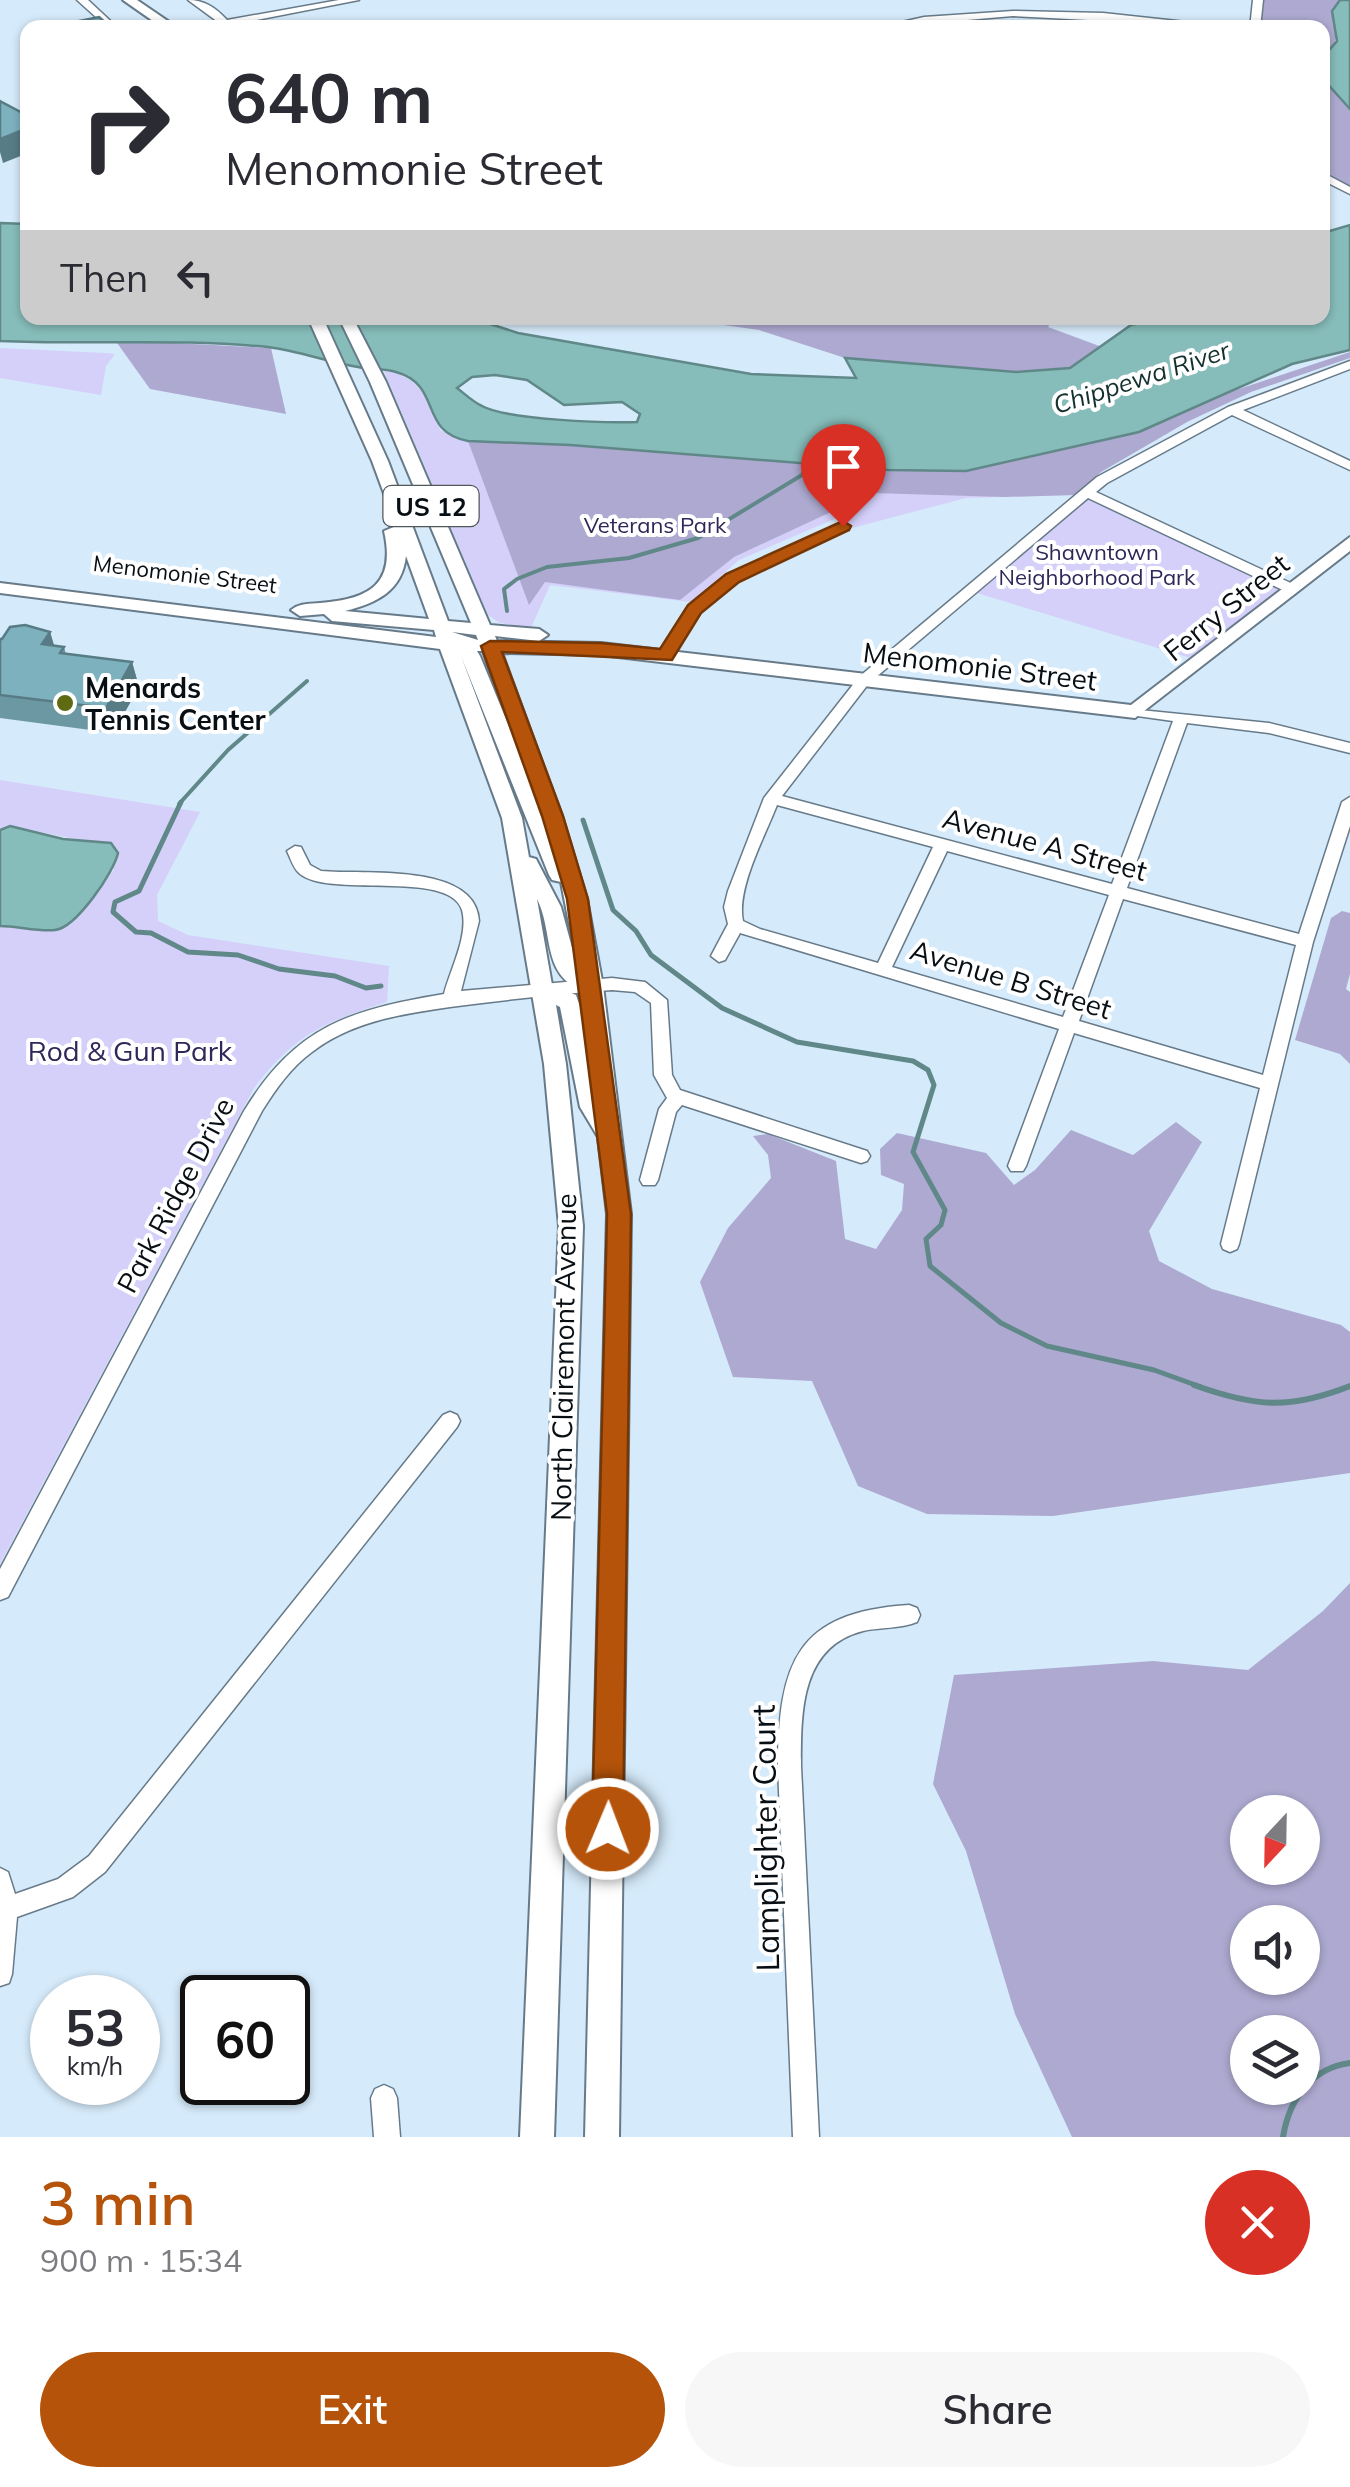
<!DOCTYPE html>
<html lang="en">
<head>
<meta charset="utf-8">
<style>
	body { margin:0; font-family:Mulish,sans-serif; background:#f7f7f7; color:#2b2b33; height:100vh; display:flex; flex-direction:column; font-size:38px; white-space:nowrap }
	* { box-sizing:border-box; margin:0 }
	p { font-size:32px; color:#7c7c81 }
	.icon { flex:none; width:55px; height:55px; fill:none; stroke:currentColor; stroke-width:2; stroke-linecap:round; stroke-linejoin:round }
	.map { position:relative; height:2137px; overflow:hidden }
	.panel { display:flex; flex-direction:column; background:#fff; flex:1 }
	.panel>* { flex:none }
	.guide { position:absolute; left:20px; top:20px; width:1310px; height:305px; border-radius:20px; box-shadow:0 2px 8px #0004; background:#fff; color:#2b2b33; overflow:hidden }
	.needle { width:65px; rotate:202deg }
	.buttons { position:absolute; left:1230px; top:1795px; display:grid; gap:20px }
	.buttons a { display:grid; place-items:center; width:90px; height:90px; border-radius:50%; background:#fff; box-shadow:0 2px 8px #0004; font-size:50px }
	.speed { position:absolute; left:30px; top:1975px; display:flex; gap:20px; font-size:50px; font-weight:700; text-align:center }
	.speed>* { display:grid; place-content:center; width:130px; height:130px; border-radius:50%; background:#fff; box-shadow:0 2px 8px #0004; line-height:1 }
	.speed small { font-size:25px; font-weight:400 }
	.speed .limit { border:5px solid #111; border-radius:15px; background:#fff; color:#111 }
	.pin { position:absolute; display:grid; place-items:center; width:85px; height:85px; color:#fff; margin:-102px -42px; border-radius:50% 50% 50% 0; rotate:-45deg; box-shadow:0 0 10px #0007 }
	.pin .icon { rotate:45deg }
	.me { position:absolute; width:110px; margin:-55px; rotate:1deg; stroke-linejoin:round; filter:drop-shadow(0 0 8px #0008) }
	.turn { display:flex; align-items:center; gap:35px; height:210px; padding:0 40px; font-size:45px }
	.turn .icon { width:130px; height:130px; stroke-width:2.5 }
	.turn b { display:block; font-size:70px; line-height:85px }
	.then { display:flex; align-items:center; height:95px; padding:0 40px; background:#0003; gap:20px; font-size:38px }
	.round { display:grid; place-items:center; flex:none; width:105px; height:105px; border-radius:52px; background:#f7f7f7 }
	.summary { display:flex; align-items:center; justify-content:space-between; height:170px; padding:0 40px }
	h1 { font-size:60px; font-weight:600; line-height:75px; color:#b45309 }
	.button { display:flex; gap:20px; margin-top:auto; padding:20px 40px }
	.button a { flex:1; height:115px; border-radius:60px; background:#b45309; color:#fff; font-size:40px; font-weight:600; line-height:115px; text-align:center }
	.button a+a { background:#f7f7f7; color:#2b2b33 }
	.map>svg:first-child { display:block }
</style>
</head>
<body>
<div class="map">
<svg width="1350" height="2137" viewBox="0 0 1350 2137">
	<rect width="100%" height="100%" fill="#d5eafa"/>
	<g fill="#d4d0f9">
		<path d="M0 348 105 353 115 354 106 366 101 395 0 378Z"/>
		<path d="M383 369C416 376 433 398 440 430L468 441 889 470 966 471 1187 422 1101 472 1075 495 966 498 852 528 839 517 739 560 691 602 550 585 531 628 500 623 488 615Z"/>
		<path d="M1086 492 1292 589 1194 659 970 591Z"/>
		<path d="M0 780 200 812 157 895 158 921 188 935 389 966 387 1002C325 1022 295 1034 254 1088L0 1564V926H68L114 870 91 842 10 826 0 830Z"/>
	</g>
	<g fill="#ada9d0" fill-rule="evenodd">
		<path d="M1264 0H1340L1332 11 1337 30 1334 48 1323 57 1322 28H1261Z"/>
		<path d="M1322 74 1350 109V187L1323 170Z"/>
		<path d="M674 318H1053L1048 327 1102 347 1070 368 1016 372 916 366 845 358 759 330Z"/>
		<path d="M115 340 271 348 286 414 150 389Z"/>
		<path d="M1350 352V358L1251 392 1187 422 1101 472 1075 495 1004 497 872 493 734 557 680 600 545 582 529 605 468 441 570 445 889 470 966 471 1139 432 1203 401Z"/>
		<path d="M1342 911 1350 913V974L1346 989 1350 992V1064L1340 1054 1295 1040 1331 918Z"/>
		<path d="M1176 1122 1202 1142 1149 1231 1159 1261 1212 1289 1341 1325 1350 1332V1473L1053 1516 927 1514 858 1486 812 1381 733 1377 700 1282 728 1228 771 1178 768 1155 753 1136 768 1134 836 1161 845 1239 876 1249 902 1210 904 1184 881 1175 880 1149 897 1133 986 1153 1014 1185 1035 1170 1071 1130 1133 1155Z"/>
		<path d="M1350 1583V2137H1072L1015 2014 966 1851 933 1784 954 1675 1153 1661 1248 1670 1323 1611ZM1248 1812H1302V1868H1248ZM1248 1922H1302V1978H1248ZM1248 2032H1302V2088H1248Z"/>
	</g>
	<g fill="#86bcb9" stroke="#608888" stroke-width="2.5" fill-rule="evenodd">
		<path d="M1340 0H1350V109L1324 80 1323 57 1337 41 1332 11Z"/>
		<path d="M0 223 27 224 28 318H472L518 333 751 374 856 378 845 358 1016 372 1070 368 1131 325 1160 318H1322L1323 233 1350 225V350L1292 364 1139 432 966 471 889 470 570 445 468 441C418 432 443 385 396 372 384 368 371 370 358 367 328 362 299 351 268 347 179 338 89 345 0 341ZM495 375 527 380 564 405 622 402 640 414 637 422C606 423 508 420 482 406 473 402 465 394 457 388L472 377Z"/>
		<path d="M10 826 63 839 111 843 118 853C114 872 76 928 55 930 38 932 18 926 0 926V830Z"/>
	</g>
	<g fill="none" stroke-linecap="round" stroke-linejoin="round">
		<g stroke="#608888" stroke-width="4">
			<path d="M507 611 504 589 517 579 547 567 629 558 698 538 802 475 811 459"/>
			<path d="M179 804 228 750 307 681"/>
		</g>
		<g stroke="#608888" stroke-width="5">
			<path d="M181 802 139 891 115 902 113 912 136 932 151 933 188 952 238 955 279 969 335 976 366 988 381 986"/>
			<path d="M583 820 613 910 636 931 651 955 722 1008 797 1042 913 1061 928 1070 934 1085 913 1152 945 1210 941 1225 926 1239 930 1266 1001 1323 1047 1346 1154 1370 1201 1387"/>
		</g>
		<g stroke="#608888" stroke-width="6">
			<path d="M1194 1385C1255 1407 1289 1410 1350 1386"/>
			<path d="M1283 2137C1289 2100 1311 2068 1350 2063"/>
		</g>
		<defs>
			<g id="minor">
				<path d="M77 0H88L118 28H108Z"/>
				<path d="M188 0C205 0 216 8 227 20L339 0H359L231 25 232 28H195L218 22Z"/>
				<path d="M1253 0H1263L1260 28H1250Z"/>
				<path d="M1013 11 1103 13 1242 28 1013 16 875 28 924 17Z"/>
				<path d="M1322 172 1350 187V194L1322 180Z"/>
				<path d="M1350 361V369L1243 410 1350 461V470L1232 415 1107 483 1096 492 1297 586V592H1287L1088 498 869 683 782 796 1112 884 1173 721 1130 715V709L1269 723 1350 743V753L1269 733 1187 723 1127 888 1299 934 1342 802 1350 797V826L1313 942 1239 1244 1237 1249 1230 1252 1223 1249 1221 1244 1260 1088 1074 1033 1026 1166 1023 1171H1011L1008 1166 1059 1029 740 933 725 960 719 962 711 956 728 924 724 907 728 891 764 798 859 677 1097 477 1228 407ZM777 805 933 847 878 963 760 929 743 921C736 889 765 836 777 805ZM947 851 1109 895 1063 1017 892 967ZM1123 899 1296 945 1263 1075 1079 1021Z"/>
				<path d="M843 522 850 526 848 529 738 581 699 612 670 659H660L658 656 689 606 728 575Z"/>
				<path d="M295 846 301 847 310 865 321 871C363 875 476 862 479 921L461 991 612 978 645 982 667 1000 672 1075 680 1090 867 1151 870 1156 867 1161 861 1163 682 1105 676 1112 658 1180 655 1185H643L640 1180 659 1109 667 1098 654 1075 651 1003 635 992 612 990C558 994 503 1000 450 1007 403 1014 352 1021 312 1052 291 1067 276 1089 262 1111L8 1597 0 1600V1569L244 1111C296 1026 349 1010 444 994 450 970 469 935 462 910 449 868 324 900 298 872 293 867 290 857 287 851Z"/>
				<path d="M450 1412 457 1415 460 1421 457 1427 105 1872 73 1897 17 1917 12 1974 9 1983 0 1986V1868L8 1872 15 1894 58 1879 89 1856 443 1415Z"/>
				<path d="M909 1605 917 1608 920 1615 917 1622C900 1629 881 1627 863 1631 800 1647 801 1713 801 1766L819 2137H793L778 1766C779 1663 796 1612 909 1605Z"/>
				<path d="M384 2085 393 2089 397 2098 400 2137H374L371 2098 375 2089Z"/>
			</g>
			<g id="major">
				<path d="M123 0H137L178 28H163Z"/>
				<path d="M308 318H323L388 461 448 621 471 623 370 382 339 318H353L386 382 490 625 539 629 548 635 539 641 495 636 497 641 601 643 1131 705 1350 537V551L1135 718 601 655 502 653 562 816 587 899 603 986 631 1214 619 2137H585L607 1214 598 1137 580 1107 560 1007 556 1005 566 1064 583 1226 554 2137H520L559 1226 544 1064 502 818 440 649 0 593V583L436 637 434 630 332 621 324 614 300 616 291 610C300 603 309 604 320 603 370 599 396 584 384 531L396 526 372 461ZM406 556 429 619 345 611C377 603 402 591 406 556ZM452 632 476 635 478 640ZM477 651H483L517 746 480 656ZM461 656 549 875 552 880 561 882 578 970 561 907 536 859 529 857 522 818ZM537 899C554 933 541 973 582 991L586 1024 576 995 552 985Z"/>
			</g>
		</defs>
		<use href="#minor" stroke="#677a89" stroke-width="3"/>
		<use href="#major" stroke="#677a89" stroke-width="4"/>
		<use href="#minor" fill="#fff" fill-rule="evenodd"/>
		<use href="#major" fill="#fff" fill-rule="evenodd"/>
	</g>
	<path fill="#6c98a3" d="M50 632 54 645 64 647 66 654 132 662 139 687 113 733 0 718V639Z"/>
	<g fill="#587c85">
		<path d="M28 128V153L3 163 0 152V139Z"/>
		<path d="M50 632 57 656 42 644Z"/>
		<path d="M132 662 139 687 113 733 106 708Z"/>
	</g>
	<g fill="#7eb1be" stroke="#587c85" stroke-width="2.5">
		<path d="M99 17 110 27 86 28 79 21Z"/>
		<path d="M0 101 28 116V128L0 139Z"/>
		<path d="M25 625 50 632 42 644 64 647 60 653 132 662 106 708 0 695V639H2L10 627Z"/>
	</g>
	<path fill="#b45309" stroke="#753606" stroke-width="2.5" d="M843 521 851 526 849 530 739 582 701 613 672 660 502 652 563 816 588 899 631 1214 623 1829 618 1840 608 1844 597 1840 592 1829 607 1214 567 899 542 816 481 646 490 641 601 643 660 649 688 605 726 574Z"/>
	<circle fill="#5f6b12" stroke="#fff" stroke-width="4" cx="65" cy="703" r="10"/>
	<g text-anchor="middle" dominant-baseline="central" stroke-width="8" stroke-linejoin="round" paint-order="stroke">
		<g font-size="22" fill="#302658" stroke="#fff">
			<text x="655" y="525">Veterans Park</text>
			<text x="1097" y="552">Shawntown<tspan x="1097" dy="25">Neighborhood Park</tspan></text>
		</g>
		<g font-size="22" fill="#080f14" stroke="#fff">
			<text transform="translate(185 574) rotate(7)">Menomonie Street</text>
		</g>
		<g font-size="25" font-style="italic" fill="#13302f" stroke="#fff">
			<text transform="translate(1141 377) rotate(-18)">Chippewa River</text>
		</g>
		<rect fill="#fff" stroke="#52575a" stroke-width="2.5" x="383.5" y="486" width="95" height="40" rx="8"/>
		<g font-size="25" font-weight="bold" fill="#080f14">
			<text x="431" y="506">US 12</text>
		</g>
		<g font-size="28" fill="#080f14" stroke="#fff">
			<text transform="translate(1226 607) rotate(-39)">Ferry Street</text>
			<text transform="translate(980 666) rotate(7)">Menomonie Street</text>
			<text transform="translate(1045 844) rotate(15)">Avenue A Street</text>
			<text transform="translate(1011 979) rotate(17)">Avenue B Street</text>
			<text transform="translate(175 1195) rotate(-62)">Park Ridge Drive</text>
			<text transform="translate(563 1357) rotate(-89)">North Clairemont Avenue</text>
		</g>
		<g font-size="28" font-weight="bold" fill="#080f14" stroke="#fff" text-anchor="start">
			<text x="85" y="687">Menards<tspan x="85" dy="32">Tennis Center</tspan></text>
		</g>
		<g font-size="28" fill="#302658" stroke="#fff">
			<text x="130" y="1050">Rod &amp; Gun Park</text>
		</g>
		<g font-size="32" fill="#080f14" stroke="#fff">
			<text transform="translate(765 1838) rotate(-91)">Lamplighter Court</text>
		</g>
	</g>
</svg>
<div class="buttons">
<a><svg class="needle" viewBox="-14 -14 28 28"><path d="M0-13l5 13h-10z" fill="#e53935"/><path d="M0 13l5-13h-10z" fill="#7c7c81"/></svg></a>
<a><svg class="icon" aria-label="sound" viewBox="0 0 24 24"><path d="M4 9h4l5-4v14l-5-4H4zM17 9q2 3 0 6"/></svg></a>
<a><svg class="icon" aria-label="layers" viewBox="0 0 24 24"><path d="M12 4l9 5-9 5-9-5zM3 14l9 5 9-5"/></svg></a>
</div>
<div class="speed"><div>53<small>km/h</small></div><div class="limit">60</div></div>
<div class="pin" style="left:843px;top:526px;background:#d93025"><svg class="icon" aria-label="arrive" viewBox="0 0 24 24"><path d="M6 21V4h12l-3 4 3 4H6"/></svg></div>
<svg class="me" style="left:608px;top:1829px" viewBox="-20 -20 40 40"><circle r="17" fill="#b45309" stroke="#fff" stroke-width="3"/><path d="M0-11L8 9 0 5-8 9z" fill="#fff"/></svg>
<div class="guide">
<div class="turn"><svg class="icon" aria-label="right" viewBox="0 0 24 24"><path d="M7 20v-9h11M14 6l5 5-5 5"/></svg><div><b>640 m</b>Menomonie Street</div></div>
<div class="then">Then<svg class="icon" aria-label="left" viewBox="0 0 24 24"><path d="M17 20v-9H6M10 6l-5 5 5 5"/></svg></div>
</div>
</div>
<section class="panel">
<div class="summary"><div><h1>3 min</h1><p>900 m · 15:34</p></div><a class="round" style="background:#d93025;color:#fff"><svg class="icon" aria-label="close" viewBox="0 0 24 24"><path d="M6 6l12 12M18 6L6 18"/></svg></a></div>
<div class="button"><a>Exit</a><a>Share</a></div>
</section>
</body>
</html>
